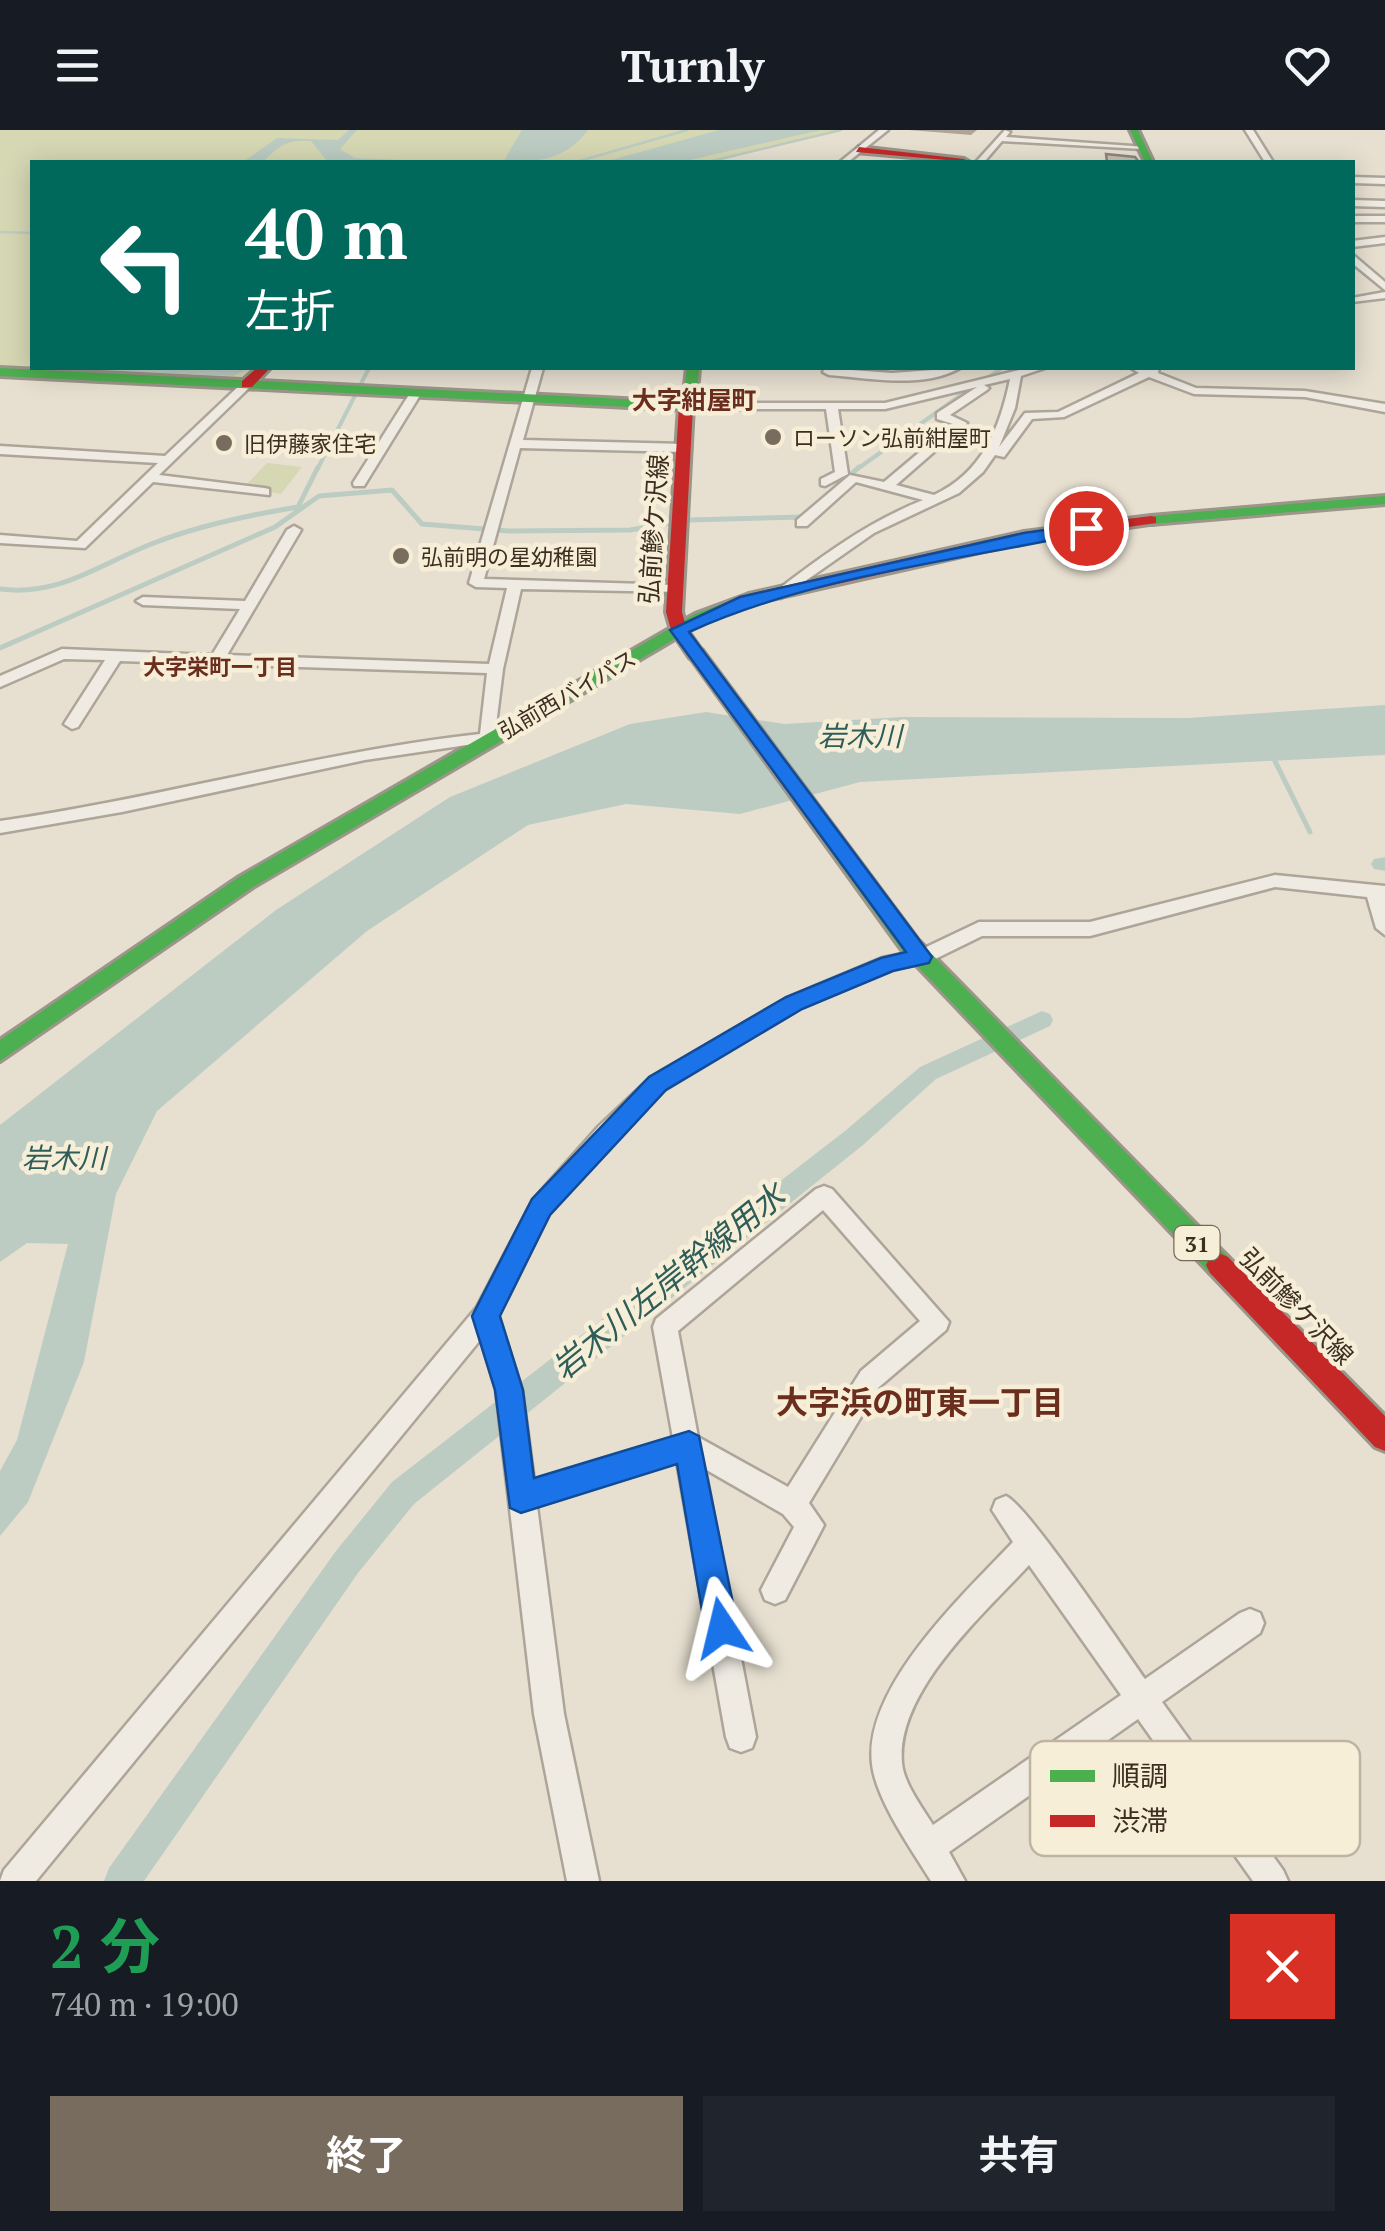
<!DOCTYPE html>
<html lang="ja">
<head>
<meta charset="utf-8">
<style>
	body { margin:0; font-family:"PT Serif","Noto Sans JP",serif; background:#20242c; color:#f1f3f6; height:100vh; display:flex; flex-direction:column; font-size:38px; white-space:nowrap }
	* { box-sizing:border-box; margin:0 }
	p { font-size:32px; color:#9ea1a6 }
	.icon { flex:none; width:55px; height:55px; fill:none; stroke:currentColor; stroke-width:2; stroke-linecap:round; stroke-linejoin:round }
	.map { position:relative; height:1751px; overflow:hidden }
	.panel { display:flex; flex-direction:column; background:#171b24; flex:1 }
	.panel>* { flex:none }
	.banner { position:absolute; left:30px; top:30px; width:1325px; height:210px; border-radius:0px; box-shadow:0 5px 25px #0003; background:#00695c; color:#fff; overflow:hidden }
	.pin { position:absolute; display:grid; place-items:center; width:85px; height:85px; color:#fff; margin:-42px; border:5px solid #fff; border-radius:50%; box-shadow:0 2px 10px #0007 }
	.me { position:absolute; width:110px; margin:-55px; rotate:350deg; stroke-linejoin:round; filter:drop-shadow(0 0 8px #0008) }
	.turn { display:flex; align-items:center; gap:35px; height:210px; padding:0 50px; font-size:45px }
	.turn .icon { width:130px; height:130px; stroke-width:2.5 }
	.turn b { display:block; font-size:70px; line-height:85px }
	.round { display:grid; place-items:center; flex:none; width:105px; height:105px; border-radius:0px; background:#20242c }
	.summary { display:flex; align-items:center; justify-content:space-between; height:170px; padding:0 50px }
	h1 { font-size:60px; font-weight:700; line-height:75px; color:#1e9e55 }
	.action { display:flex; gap:20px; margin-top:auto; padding:20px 50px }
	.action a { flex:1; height:115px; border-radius:0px; background:#786c5e; color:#fff; font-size:40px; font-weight:700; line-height:115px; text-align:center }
	.action a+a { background:#20242c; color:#f1f3f6 }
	header { display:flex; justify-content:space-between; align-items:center; height:130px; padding:0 50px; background:#171b24; font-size:45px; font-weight:700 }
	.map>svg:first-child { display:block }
</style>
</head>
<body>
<header><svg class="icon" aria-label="menu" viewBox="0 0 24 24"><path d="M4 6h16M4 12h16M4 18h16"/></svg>Turnly<svg class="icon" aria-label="heart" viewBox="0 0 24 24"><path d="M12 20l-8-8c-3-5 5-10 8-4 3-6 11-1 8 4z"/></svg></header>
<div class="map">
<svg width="1385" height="1751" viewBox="0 0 1385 1751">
	<rect width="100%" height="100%" fill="#e7e0d1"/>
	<g fill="#d6d7b3">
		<path d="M0 0H838L704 32H32V238H252L240 248 0 237Z"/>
		<path d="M267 333 302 337 281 364 244 357Z"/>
	</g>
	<g fill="#bcccc2">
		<path d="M349 0H357L340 19 355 28 455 32H328L311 11C287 9 279 16 263 32H243L277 8 338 10Z"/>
		<path d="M522 0H588C567 29 537 33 503 32Z"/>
		<path d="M719 0H821L681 32H604Z"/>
		<path d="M41 238H249L233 246Z"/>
		<path d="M1385 575V625L860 652 740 684 626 674 528 695 367 801 157 981 116 1064 84 1232 28 1372 0 1406V1341L17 1310 68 1114 27 1113 0 1132V995L276 780 450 667 630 594 706 582 784 594 903 587 1188 588Z"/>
	</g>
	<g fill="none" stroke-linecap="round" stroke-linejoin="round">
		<g stroke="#bcccc2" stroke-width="2.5">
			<path d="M576 32 687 0"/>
			<path d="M708 32 841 0"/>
			<path d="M1369 87 1385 85"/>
			<path d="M0 102 32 103"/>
		</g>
		<g stroke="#bcccc2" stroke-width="4">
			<path d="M989 247 1002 238"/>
			<path d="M317 340 369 238"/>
			<path d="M856 340 965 262"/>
		</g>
		<g stroke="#bcccc2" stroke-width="5">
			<path d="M813 379 859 337"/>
			<path d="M0 459C60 467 101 433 154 413 200 395 249 385 298 377L318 337"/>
			<path d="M0 518 275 397 319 366 392 360 422 394 509 401 630 400 690 390 804 387"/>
			<path d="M1273 627 1310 702"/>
		</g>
		<g fill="#bcccc2" fill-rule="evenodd">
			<path d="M1385 727V741L1374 739 1371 734 1374 729Z"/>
			<path d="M1042 881 1050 884 1053 890 1050 896 936 949 863 1015 414 1374 358 1443 144 1751H104L109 1738 336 1421 392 1352 845 1001 920 937Z"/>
		</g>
		<defs>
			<g id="street">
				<path d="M879 0H888L848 32H840Z"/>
				<path d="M1005 0 1010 2 1006 7 1146 17 1142 19 1002 11 984 32H976Z"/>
				<path d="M1245 0H1253L1273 32H1265Z"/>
				<path d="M1352 47 1385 48V54L1352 53Z"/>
				<path d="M1352 70 1385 71V77L1352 76Z"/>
				<rect x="1352" y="86" width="33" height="6"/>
				<path d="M1385 107V113L1352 117V111Z"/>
				<path d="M1352 124 1385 152V160L1352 133Z"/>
				<path d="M1385 162V168L1352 172V168Z"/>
				<path d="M532 238H543L523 310 685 314 691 318 685 322 520 318 484 449 676 455 683 459 681 462 521 459 503 539 494 611 365 630 122 682 0 703V691C161 668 318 622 480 604L487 543 120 531 78 597 72 599 64 594 105 530 64 529 0 557V546L62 519 212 525 240 479 143 475 136 471 143 467 245 471 287 400 294 396 301 400 227 525 489 534 507 458 476 457 469 453Z"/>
				<path d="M825 238 892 243 960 238C923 259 870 248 829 245L823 242Z"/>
				<path d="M1027 238H1045L1021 246 1015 278 999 317 1025 283 1058 282 1139 243 1131 238H1159L1158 243 1196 258 1305 261 1385 274V282L1305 267 1194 264 1149 247 1064 287 1032 289 1004 327 995 325 983 342 959 363 874 403 781 468 774 464 776 461C823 425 868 392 923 370L856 352 807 396H797V390L850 345 884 352 953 294 937 289V283L977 257 885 279H838L848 344 825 356 821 355V349L835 342 826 279H689L683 276 689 273H885ZM1010 249C1000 298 982 343 934 365L896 355 967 293 950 285 987 260 989 258 984 255Z"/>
				<path d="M243 252 253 254 159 345 264 358 269 359V365L153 352 85 418 0 413V405L77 411 158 333 0 324V316L165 326Z"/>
				<path d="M412 260 422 262 364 356H354L353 353Z"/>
				<path d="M1275 745 1385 756V805L1376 798 1367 767 1275 757 1090 806H982L929 832 893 839 801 878 664 960 615 1008 549 1084 498 1185 522 1260 534 1351 673 1308 653 1197 656 1189 816 1059 824 1056 832 1059 949 1192 946 1200 879 1257 809 1373 824 1395 785 1470 775 1474 765 1470 761 1460 794 1397 783 1384 705 1339 756 1607 752 1618 741 1622 730 1618 726 1607 677 1332 537 1376 564 1584 599 1751H567L534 1584 496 1260 481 1209 36 1751H0L4 1740 477 1177 533 1070 599 996 650 948 787 868 882 828 918 821 979 792H1090ZM823 1080 920 1191 861 1241 788 1357 698 1307 678 1201Z"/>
				<path d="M1006 1366C1028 1376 1123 1518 1145 1549L1240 1483 1250 1479 1260 1483 1264 1493 1260 1503 1162 1572 1283 1740 1288 1751H1253L1138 1589 949 1722 965 1751H931C912 1720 876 1670 872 1634 863 1557 964 1464 1013 1412L992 1380 996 1370ZM1029 1435 1121 1565 933 1695C922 1677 904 1654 902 1633 896 1561 984 1484 1029 1435Z"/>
			</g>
			<g id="fast">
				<path d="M1130 0H1138L1153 32H1145Z"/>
				<path d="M0 238 683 272 687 238H699L696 276 689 280 0 246Z"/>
				<path d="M1385 366V374L1151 394 1144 390 1151 386Z"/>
				<path d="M749 464 755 466V472L707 490 253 757 0 931V910L239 747 695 484Z"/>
				<path d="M696 519 702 520 918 810 1228 1127 1232 1135 1228 1143 1219 1147 1210 1143 902 820 688 524Z"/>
			</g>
			<g id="jam">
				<path d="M859 17 964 29 969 32 856 22Z"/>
				<path d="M257 238H270L252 257H242V251Z"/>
				<path d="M686 272 693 276 682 482 687 500 704 524 696 529 690 528 671 500 666 482 679 276Z"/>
				<path d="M1151 386 1156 387V393L1024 412 749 474 741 469 749 464 1024 402Z"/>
				<path d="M1219 1123 1228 1127 1385 1286V1321L1375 1317 1210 1143 1206 1135 1210 1127Z"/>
			</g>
		</defs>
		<use href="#street" stroke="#ada599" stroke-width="5"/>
		<use href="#fast" stroke="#9c958a" stroke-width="6"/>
		<use href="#jam" stroke="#9c958a" stroke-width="6"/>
		<use href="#street" fill="#efebe3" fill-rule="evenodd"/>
		<use href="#fast" fill="#4caf50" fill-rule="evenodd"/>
		<use href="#jam" fill="#c62828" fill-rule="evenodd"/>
	</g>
	<path fill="#afa499" d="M909 0H977L971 5Z"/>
	<path fill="#cbbfb2" stroke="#8e867d" stroke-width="2.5" d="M1106 24 1135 27 1139 32H1107Z"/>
	<path fill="#1a73e8" stroke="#114b97" stroke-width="2.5" d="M1086 394 1091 395V402C957 431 815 445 689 502L932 827 929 833 893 841 802 879 666 960 550 1085 500 1186 523 1260 534 1348 689 1301 699 1306 738 1498 733 1509 722 1514 710 1509 705 1498 677 1334 521 1383 510 1378 495 1260 472 1186 532 1069 649 947 786 867 881 828 906 822 670 500 740 467 1024 403Z"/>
	<g fill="#786c5e" stroke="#f7eed8" stroke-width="4">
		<circle cx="773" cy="307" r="10"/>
		<circle cx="224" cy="313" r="10"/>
		<circle cx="401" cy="426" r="10"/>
	</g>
	<g text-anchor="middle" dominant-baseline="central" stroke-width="9" stroke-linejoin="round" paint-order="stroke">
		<g font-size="22" fill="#3d2e20" stroke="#f7eed8" text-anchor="start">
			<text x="793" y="307">ローソン弘前紺屋町</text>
			<text x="244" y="313">旧伊藤家住宅</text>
			<text x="421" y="426">弘前明の星幼稚園</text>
		</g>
		<g font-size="22" font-weight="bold" fill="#6b2e1e" stroke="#f7eed8">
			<text x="220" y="536">大字栄町一丁目</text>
		</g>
		<g font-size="22" fill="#3d2e20" stroke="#f7eed8">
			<text transform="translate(567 564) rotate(-30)">弘前西バイパス</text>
		</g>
		<rect fill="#f7eed8" stroke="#756857" stroke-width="2.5" x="1174.5" y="1096" width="45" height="34" rx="8"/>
		<g font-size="22" font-weight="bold" fill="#3d2e20">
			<text x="1197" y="1113">31</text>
		</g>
		<g font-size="25" font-weight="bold" fill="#6b2e1e" stroke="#f7eed8">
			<text x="694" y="269">大字紺屋町</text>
		</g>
		<g font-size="25" fill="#3d2e20" stroke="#f7eed8">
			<text transform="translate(653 399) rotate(-86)">弘前鰺ケ沢線</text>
			<text transform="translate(1297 1176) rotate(46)">弘前鰺ケ沢線</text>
		</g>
		<g font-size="28" font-style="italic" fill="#2f5d5a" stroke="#f7eed8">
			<text x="860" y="605">岩木川</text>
			<text x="64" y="1027">岩木川</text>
		</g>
		<g font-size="32" font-style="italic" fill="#2f5d5a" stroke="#f7eed8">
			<text transform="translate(668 1151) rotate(-39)">岩木川左岸幹線用水</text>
		</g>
		<g font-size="32" font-weight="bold" fill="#6b2e1e" stroke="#f7eed8">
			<text x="920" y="1272">大字浜の町東一丁目</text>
		</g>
	</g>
	<rect x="1030" y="1611" width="330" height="115" rx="15" fill="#f7eed8" stroke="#bfb4a1" stroke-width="2.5"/>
	<rect x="1050" y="1640" width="45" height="12" fill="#4caf50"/>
	<rect x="1050" y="1685" width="45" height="12" fill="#c62828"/>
	<g font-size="28" fill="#3d2e20">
		<text x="1112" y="1656">順調</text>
		<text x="1112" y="1701">渋滞</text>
	</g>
</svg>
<div class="pin" style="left:1086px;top:398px;background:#d93025"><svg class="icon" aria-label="arrive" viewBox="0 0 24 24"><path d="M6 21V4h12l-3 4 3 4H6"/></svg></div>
<svg class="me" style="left:722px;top:1498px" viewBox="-20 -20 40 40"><path d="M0-17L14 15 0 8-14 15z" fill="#1a73e8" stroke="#fff" stroke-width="4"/></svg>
<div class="banner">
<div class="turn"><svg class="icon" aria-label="left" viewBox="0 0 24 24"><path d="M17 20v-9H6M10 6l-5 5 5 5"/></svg><div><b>40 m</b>左折</div></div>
</div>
</div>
<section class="panel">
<div class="summary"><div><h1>2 分</h1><p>740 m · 19:00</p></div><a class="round" style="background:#d93025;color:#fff"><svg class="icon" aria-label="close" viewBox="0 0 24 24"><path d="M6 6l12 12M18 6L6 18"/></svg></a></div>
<div class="action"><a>終了</a><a>共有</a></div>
</section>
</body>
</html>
